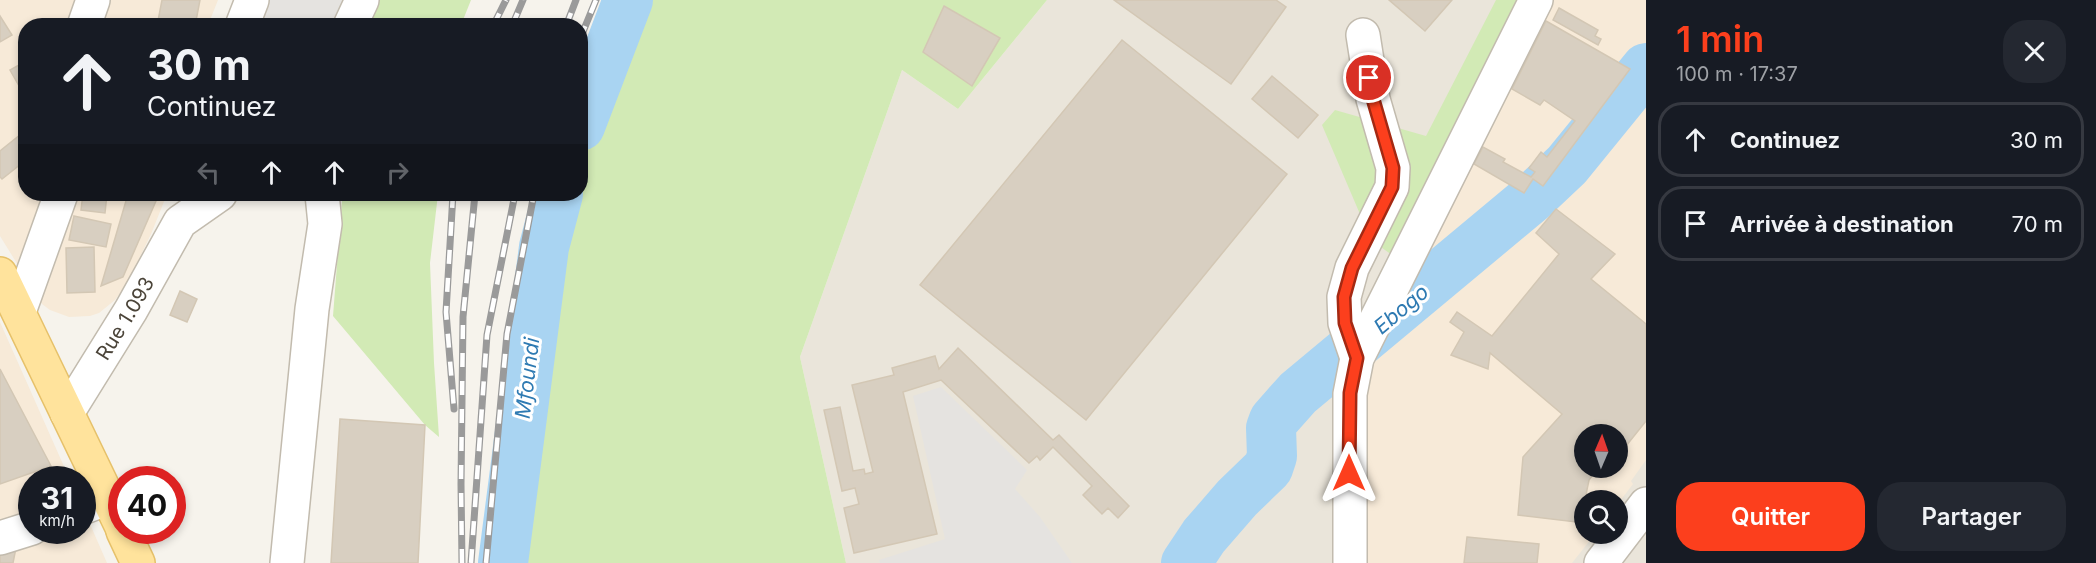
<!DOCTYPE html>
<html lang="fr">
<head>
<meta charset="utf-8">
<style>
	body { margin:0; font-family:Inter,sans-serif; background:#242831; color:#f1f3f6; height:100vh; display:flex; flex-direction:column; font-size:22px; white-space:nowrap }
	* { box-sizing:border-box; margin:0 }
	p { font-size:20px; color:#9ea1a6 }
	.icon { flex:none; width:33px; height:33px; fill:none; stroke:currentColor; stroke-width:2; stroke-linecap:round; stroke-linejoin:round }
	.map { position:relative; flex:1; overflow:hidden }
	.sheet { display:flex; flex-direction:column; background:#171b24; width:450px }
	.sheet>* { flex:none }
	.guide { position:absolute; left:18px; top:18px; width:570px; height:183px; border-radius:24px; box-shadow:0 3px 9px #0003; background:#171b24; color:#f1f3f6; overflow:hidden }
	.needle { width:39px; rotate:2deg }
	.fabs { position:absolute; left:1574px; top:424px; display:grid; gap:12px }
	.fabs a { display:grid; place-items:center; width:54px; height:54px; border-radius:50%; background:#171b24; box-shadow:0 3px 9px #0003; font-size:30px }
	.speed { position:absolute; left:18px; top:466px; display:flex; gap:12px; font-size:30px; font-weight:700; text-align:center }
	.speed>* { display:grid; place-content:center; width:78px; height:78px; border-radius:50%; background:#171b24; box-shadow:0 3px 9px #0003; line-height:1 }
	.speed small { font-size:15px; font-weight:400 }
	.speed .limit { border:9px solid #d22; background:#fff; color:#111 }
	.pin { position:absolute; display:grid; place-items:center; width:51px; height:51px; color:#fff; margin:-26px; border:3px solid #fff; border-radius:50%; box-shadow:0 2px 6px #0007 }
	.me { position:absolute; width:66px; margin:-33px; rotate:0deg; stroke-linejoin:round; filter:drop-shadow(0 0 4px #0008) }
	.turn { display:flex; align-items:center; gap:21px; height:126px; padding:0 30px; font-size:27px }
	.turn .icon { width:78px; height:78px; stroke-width:2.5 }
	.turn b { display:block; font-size:42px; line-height:51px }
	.lanes { display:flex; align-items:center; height:57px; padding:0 30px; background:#0003; justify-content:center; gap:30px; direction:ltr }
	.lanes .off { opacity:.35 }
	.round { display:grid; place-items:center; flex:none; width:63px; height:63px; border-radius:24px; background:#242831 }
	.overview { display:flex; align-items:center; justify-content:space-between; height:102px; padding:0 30px }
	h1 { font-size:36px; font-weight:600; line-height:45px; color:#fc3f1d }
	.cta { display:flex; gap:12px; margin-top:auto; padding:12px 30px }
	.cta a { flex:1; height:69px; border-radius:24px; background:#fc3f1d; color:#fff; font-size:24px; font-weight:600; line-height:69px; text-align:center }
	.cta a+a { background:#242831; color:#f1f3f6 }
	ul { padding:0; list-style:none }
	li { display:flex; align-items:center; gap:18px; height:75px; margin:0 12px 9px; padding:0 18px; border:3px solid #363941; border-radius:24px }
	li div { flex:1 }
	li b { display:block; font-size:22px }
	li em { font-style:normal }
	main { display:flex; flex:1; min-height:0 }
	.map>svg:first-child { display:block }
</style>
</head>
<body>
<main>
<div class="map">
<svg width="1646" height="563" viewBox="0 0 1646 563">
	<rect width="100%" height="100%" fill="#f6f3ec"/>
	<path fill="#eae5da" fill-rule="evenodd" d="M1047 0H1646V563H846L800 357 902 70 958 109ZM1584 435H1617V468H1584ZM1584 501H1617V534H1584Z"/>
	<g fill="#f7ead8" fill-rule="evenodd">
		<path d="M0 0H218L208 25 26 26V194H167L151 234 127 284 115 300 99 313 90 316 69 317 50 310 42 304 0 236Z"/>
		<path d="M1551 0H1646V460L1631 481 1633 484 1617 505V501H1584V534H1595L1572 563H1362L1366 355ZM1584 435H1617V468H1584Z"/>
		<path d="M0 322 70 480H32V531H82L83 508 107 563H0Z"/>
	</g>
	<g fill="#d2eab5">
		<path d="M371 0H471L461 25 359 26Z"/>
		<path d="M628 0H1047L958 109 902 70 800 357 846 563H503L544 247 558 194H580L581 126Z"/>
		<path d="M1496 0H1547L1413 270 1371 240 1322 125 1335 110 1426 136Z"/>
		<path d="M341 194H438L430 263 434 363 439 437 425 425 333 316 342 200Z"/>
	</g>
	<g fill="#e5e3e0">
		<path d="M242 0H354L341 25 230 26Z"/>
		<path d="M941 387 1027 470 1015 489 1040 517 1072 563H880L879 560 945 539 913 396Z"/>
	</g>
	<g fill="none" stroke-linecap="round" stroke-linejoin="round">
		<g stroke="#a9d4f2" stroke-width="50">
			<path d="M580 126 628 0"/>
			<path d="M503 563 544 247 558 194"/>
			<path d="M1186 563 1204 536 1237 498 1268 468 1272 456 1271 428 1274 420 1298 393 1532 198 1567 165 1646 68"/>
		</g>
	</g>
	<g fill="#d8cfc1" stroke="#d3c7b4" stroke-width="1.5">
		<path d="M162 0H200L195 26H157Z"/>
		<path d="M1114 0H1276L1286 7 1231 84Z"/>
		<path d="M1389 0H1452L1425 31Z"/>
		<path d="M944 6 1000 38 972 86 923 52Z"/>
		<path d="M1559 8 1598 30 1595 36 1601 39 1598 45 1553 20Z"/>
		<path d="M0 16 12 35 0 42Z"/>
		<path d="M1546 21 1630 69 1543 186 1533 179 1524 193 1474 164 1483 147 1505 159 1503 162 1531 177 1535 172 1529 168 1541 152 1547 157 1575 121 1544 100 1540 105 1512 89Z"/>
		<path d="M1122 40 1287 174 1086 420 920 285Z"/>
		<path d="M26 61V89L22 91 10 70Z"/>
		<path d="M1272 76 1318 115 1298 138 1252 99Z"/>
		<path d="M26 130V160L2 179 0 177V151Z"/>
		<path d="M83 194H107L105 213 81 210Z"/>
		<path d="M128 194H159L123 277 101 286Z"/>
		<path d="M1556 209 1615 254 1591 279 1646 324V421L1618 456 1617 435H1584V468H1598L1589 480 1582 514 1576 513V522L1518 515 1523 457 1562 414 1490 353 1488 369 1451 355 1464 332 1450 322 1457 312 1492 336 1559 254 1536 233Z"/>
		<path d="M74 216 111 224 106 247 69 240Z"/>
		<path d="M94 247 95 292 67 293 66 248Z"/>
		<path d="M180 291 197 299 187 322 170 315Z"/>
		<path d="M958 348 1053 440 1059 435 1129 506 1118 518 1108 508 1102 514 1083 495 1092 486 1053 447 1040 460 1037 456 1029 463 941 380 903 392 937 534 854 553 844 508 859 504 855 488 842 491 824 410 840 407 853 471 864 469 865 474 873 472 852 385 894 375 892 368 935 356 939 369Z"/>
		<path d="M0 369 51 466 0 484Z"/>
		<path d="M340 419 425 425 418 563H331Z"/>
		<path d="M1467 537 1539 544 1537 563H1464Z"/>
		<path d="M18 538 13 563H0V544Z"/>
	</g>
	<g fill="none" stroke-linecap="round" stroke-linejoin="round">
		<defs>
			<g id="minor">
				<path d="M84 26 93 0"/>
				<path d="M242 26 252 0"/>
				<path d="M350 26 362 0"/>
				<path d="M19 312 61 194"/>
				<path d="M1357 358 1345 323 1344 297 1352 268 1392 187 1393 168 1373 99 1363 35"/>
				<path id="s1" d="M67 413 131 310 180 222 220 194"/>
				<path d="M82 508 108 498"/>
				<path d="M0 538 32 528"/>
				<path d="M287 563 312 309 325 224 322 194"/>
				<path d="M1350 563V394L1357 358 1536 0"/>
				<path d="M1601 563 1646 504"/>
			</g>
			<g id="major">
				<path d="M0 274 122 527"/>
				<path d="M123 531 138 563"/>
			</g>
		</defs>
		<use href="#minor" stroke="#c2bbae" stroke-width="36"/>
		<use href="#major" stroke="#e6c16a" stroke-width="36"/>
		<use href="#minor" stroke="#fff" stroke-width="33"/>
		<use href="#major" stroke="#ffe39c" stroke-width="33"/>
		<defs>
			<g id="rail">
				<path d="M493 26 506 0"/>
				<path d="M512 26 523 0"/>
				<path d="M566 26 576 0"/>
				<path d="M580 39 596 0"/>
				<path d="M453 194 446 312 454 409"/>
				<path d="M462 563 461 484 463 317 475 194"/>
				<path d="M471 563 487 335 515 194"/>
				<path d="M486 563 507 334 534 194"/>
			</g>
		</defs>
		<use href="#rail" stroke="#9a9a9a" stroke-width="7"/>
		<use href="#rail" stroke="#fff" stroke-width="4.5" stroke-dasharray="14" stroke-linecap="butt"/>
	</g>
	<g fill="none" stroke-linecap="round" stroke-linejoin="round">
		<defs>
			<path id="route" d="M1349 473 1350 393 1357 358 1345 323 1344 297 1352 268 1392 187 1393 168 1373 99 1369 78"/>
		</defs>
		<use href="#route" stroke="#a42913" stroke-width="15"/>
		<use href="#route" stroke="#fc3f1d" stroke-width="10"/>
	</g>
	<g text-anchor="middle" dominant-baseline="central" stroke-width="6" stroke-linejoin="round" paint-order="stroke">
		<g font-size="20" fill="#4b4439" stroke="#fff">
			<text stroke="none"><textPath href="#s1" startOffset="111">Rue 1.093</textPath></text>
		</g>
		<g font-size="21" font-style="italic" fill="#2e7ab2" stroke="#fff">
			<text transform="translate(1401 309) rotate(-40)">Ebogo</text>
			<text transform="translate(527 378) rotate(-83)">Mfoundi</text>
		</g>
	</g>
</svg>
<div class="fabs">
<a><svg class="needle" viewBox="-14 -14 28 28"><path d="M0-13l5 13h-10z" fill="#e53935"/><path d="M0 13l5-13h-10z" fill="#9ea1a6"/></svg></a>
<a><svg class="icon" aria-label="search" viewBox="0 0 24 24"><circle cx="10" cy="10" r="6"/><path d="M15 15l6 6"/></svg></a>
</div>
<div class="speed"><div>31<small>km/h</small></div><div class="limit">40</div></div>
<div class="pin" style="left:1369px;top:78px;background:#d93025"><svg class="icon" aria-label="arrive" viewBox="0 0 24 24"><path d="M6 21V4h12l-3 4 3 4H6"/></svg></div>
<svg class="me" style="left:1349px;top:473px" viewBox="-20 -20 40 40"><path d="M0-17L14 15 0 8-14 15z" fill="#fc3f1d" stroke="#fff" stroke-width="4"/></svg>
<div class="guide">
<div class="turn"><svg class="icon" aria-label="ahead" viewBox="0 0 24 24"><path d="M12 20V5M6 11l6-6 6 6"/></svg><div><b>30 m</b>Continuez</div></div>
<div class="lanes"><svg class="icon off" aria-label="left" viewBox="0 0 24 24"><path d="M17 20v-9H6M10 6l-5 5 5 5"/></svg><svg class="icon" aria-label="ahead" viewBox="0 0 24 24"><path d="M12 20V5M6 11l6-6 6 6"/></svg><svg class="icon" aria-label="ahead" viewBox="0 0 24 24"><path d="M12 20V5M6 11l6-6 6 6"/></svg><svg class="icon off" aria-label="right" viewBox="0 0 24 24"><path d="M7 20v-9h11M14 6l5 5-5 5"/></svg></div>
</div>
</div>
<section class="sheet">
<div class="overview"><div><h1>1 min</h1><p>100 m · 17:37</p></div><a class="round"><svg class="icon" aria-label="close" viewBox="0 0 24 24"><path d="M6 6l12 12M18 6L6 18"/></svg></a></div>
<ul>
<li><svg class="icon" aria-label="ahead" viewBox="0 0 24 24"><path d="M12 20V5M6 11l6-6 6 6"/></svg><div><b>Continuez</b></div><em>30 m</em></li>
<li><svg class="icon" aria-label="arrive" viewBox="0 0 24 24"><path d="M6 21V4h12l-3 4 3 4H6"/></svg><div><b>Arrivée à destination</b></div><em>70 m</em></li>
</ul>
<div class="cta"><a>Quitter</a><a>Partager</a></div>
</section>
</main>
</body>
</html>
